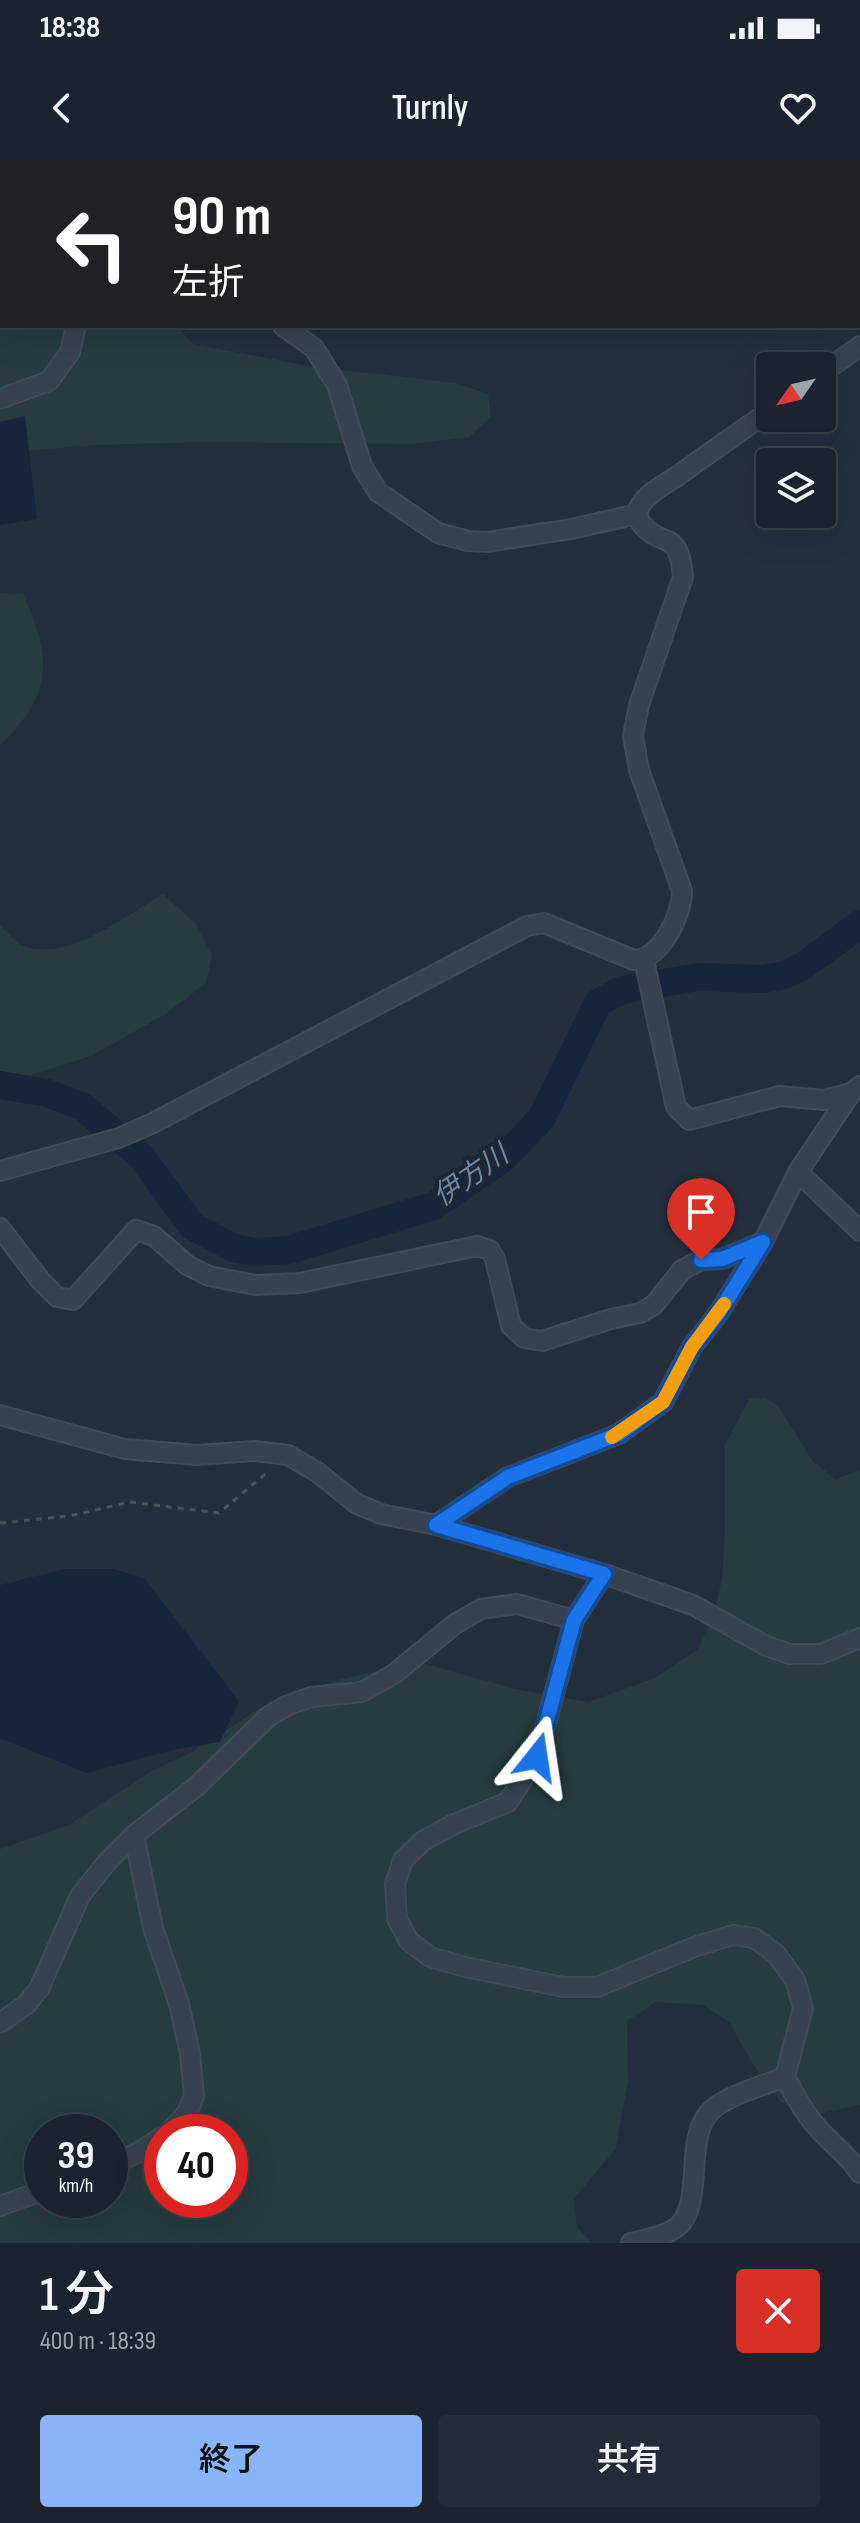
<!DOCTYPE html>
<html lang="ja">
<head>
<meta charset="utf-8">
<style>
	body { margin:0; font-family:"Sofia Sans Condensed","Noto Sans JP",sans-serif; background:#242b36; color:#f1f3f6; height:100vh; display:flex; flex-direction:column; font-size:30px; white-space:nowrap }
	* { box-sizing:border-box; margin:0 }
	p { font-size:26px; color:#a0a4aa }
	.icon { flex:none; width:44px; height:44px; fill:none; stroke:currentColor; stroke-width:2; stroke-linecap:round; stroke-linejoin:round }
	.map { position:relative; height:2083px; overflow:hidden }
	.sheet { display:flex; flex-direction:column; background:#1b232e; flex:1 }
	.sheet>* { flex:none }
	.guide { position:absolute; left:0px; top:0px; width:860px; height:168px; box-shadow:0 8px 32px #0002,0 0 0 2px #39404a; background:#202124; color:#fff; overflow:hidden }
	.needle { width:52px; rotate:236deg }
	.fabs { position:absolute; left:756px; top:192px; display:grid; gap:16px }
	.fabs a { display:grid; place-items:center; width:80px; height:80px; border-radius:8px; background:#1b232e; box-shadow:0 8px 32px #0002,0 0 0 2px #39404a; font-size:40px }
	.speed { position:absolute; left:24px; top:1954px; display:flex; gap:16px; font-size:40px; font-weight:700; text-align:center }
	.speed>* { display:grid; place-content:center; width:104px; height:104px; border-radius:50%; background:#1b232e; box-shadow:0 8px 32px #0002,0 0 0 2px #39404a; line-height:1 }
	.speed small { font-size:20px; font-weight:400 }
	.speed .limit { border:12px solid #d22; background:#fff; color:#111 }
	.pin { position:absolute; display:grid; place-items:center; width:68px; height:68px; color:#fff; margin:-82px -34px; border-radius:50% 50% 50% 0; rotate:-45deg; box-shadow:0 0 8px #0007 }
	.pin .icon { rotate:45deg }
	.me { position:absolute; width:88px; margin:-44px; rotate:15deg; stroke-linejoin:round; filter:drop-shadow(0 0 6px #0008) }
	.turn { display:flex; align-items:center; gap:28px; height:168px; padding:0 40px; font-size:36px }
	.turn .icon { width:104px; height:104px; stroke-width:2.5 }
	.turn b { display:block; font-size:56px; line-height:68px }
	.round { display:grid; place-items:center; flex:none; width:84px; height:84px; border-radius:8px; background:#242b36 }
	.head { display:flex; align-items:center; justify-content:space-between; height:136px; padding:0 40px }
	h1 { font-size:48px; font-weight:600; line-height:60px }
	.primary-button { display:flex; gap:16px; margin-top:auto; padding:16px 40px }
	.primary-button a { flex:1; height:92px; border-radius:8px; background:#8ab4f8; color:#111; font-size:32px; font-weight:600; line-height:92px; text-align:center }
	.primary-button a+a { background:#242b36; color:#f1f3f6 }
	.status { display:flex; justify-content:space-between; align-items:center; height:56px; padding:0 40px; background:#1b232e; direction:ltr }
	.status svg { height:22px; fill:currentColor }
	header { display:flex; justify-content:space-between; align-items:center; height:104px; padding:0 40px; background:#1b232e; font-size:36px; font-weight:600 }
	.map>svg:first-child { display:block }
</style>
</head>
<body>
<div class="status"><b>18:38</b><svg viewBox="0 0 49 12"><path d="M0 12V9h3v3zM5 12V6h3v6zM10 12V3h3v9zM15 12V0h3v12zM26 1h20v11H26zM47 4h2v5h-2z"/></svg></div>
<header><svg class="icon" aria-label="back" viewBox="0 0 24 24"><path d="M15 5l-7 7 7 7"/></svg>Turnly<svg class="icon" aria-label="heart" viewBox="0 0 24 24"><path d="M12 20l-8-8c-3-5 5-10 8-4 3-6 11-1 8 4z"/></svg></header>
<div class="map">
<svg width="860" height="2083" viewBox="0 0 860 2083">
	<rect width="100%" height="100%" fill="#242f3e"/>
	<g fill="#263c3f" fill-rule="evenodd">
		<path d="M0 0H653L2 2V166H178L192 184 315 207 456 223 488 234 491 257 469 277 412 284 204 282 94 285 0 293Z"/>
		<path d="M0 433 23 434C52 498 54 533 0 585Z"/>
		<path d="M163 734 196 764 212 796 206 823 164 855 91 896 0 925V765C7 771 15 782 24 786 65 803 128 755 163 734Z"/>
		<path d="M765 1237 779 1247 813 1302 836 1319 860 1310V1945L812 1955 781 1942 754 1906 729 1862 703 1845 656 1842 627 1861 628 1920 616 1988 574 2039 577 2067 592 2083H0V1689L69 1665 151 1611 192 1592 271 1541 346 1518 423 1503 515 1529 588 1542 655 1518 697 1490 712 1462 722 1419 725 1372V1285L749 1239ZM42 1972H110V2040H42ZM162 1972H230V2040H162Z"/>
	</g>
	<g fill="#17263c">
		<path d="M25 256 37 359 0 365V262Z"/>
		<path d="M65 1409H113L144 1418 239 1541 220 1582 172 1590 87 1613 0 1578V1425Z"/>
	</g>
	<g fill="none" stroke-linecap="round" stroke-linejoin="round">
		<path stroke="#17263c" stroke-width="28" d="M0 925 47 933 83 947 141 996 192 1066 234 1088 254 1092 289 1090 433 1046 501 1000 541 959 598 843 622 830 698 817 763 819 785 815 803 806 860 764"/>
		<defs>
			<g id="minor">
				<path d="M823 2 826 0"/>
				<path d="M858 111 860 118"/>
				<path d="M283 166 314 188 337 225 362 306 378 332 438 373 468 381 487 382 571 369 638 354"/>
				<path d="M822 213 860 186"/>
				<path d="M0 239 49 221 70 192 76 166"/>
				<path d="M644 800 676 947 689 960 780 936 824 940 851 933"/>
				<path d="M0 1011 119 978 153 963 527 766 544 763 634 800C660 800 682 756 682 731L639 610 633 576 639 545 683 417C679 366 661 390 641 363 637 358 637 351 640 346 647 333 667 323 679 315 709 293 740 272 770 250"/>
				<path d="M798 1012 860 1071"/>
				<path d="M0 1068 40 1120 57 1137 73 1140 136 1070 154 1076 187 1105 209 1116 255 1125 300 1123 477 1086 490 1090 495 1099 511 1166 524 1178 542 1181 611 1159 640 1153 654 1145 682 1110 701 1100 722 1099 763 1082"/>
				<path d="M0 1255 125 1289 197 1295 254 1291 288 1295 317 1312 357 1344 381 1354 436 1365 604 1414 693 1445 766 1486 790 1494H821L860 1478"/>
				<path d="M436 1365 508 1317 619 1274 663 1242 692 1187 718 1154 763 1082 798 1012 851 933 860 926"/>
				<path d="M604 1414 574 1460 537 1597 508 1642 452 1665 423 1681 403 1700 395 1724 397 1759 409 1781 430 1797 465 1807 563 1827H597L694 1787 733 1775 754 1778 776 1794 795 1820 803 1848 785 1917C794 1934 803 1951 816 1966 830 1983 848 1995 860 2013"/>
				<path d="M134 1675 153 1768 179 1844 190 1894 194 1936 187 1953 169 1972"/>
				<path d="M0 1863 27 1844 40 1827 80 1736 107 1702 134 1675 197 1626 268 1557 286 1546 311 1537 362 1532 394 1514 455 1464 481 1449 517 1444 574 1460"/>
				<path d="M110 2006 139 1992 162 1977"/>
				<path d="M0 2046 42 2031"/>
				<path d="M631 2083C646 2079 673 2075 682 2062 702 2034 686 1982 708 1954 721 1937 765 1925 785 1917"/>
			</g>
		</defs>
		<use href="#minor" stroke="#414a57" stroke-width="22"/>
		<path stroke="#3f5557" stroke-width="3" stroke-dasharray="6 6" stroke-linecap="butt" d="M0 1363 69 1356 130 1342 219 1353 270 1310"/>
		<use href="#minor" stroke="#38414e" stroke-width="18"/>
	</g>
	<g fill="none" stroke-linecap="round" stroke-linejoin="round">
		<defs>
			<path id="route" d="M537 1597 574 1460 604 1414 436 1365 508 1317 619 1274 663 1242 692 1187 718 1154 763 1082 722 1099 701 1100"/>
		</defs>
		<use href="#route" stroke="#114b97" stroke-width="20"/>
		<use href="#route" stroke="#1a73e8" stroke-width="14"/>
		<path stroke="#f59e0b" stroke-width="14" d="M612 1277 663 1242 692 1187 724 1144"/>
	</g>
	<g text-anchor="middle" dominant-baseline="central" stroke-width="8" stroke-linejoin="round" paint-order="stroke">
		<g font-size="28" font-style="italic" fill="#6d86a8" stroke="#1d2633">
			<text transform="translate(471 1016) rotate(-35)">伊方川</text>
		</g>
	</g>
</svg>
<div class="fabs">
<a><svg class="needle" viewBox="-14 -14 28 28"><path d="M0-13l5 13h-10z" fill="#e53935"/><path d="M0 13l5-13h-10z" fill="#a0a4aa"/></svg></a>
<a><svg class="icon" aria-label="layers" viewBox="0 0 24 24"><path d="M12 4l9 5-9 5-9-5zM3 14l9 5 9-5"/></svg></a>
</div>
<div class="speed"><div>39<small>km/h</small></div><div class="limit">40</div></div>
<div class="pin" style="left:701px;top:1100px;background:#d93025"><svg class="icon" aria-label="arrive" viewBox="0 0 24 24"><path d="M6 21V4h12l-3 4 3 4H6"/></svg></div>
<svg class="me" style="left:537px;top:1597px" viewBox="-20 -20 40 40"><path d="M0-17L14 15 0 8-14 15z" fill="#1a73e8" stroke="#fff" stroke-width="4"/></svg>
<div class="guide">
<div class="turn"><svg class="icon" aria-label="left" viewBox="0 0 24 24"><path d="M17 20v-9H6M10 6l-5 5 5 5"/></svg><div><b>90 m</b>左折</div></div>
</div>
</div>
<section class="sheet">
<div class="head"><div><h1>1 分</h1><p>400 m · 18:39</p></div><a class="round" style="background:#d93025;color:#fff"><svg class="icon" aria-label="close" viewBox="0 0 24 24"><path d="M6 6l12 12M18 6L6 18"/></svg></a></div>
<div class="primary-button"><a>終了</a><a>共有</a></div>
</section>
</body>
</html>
